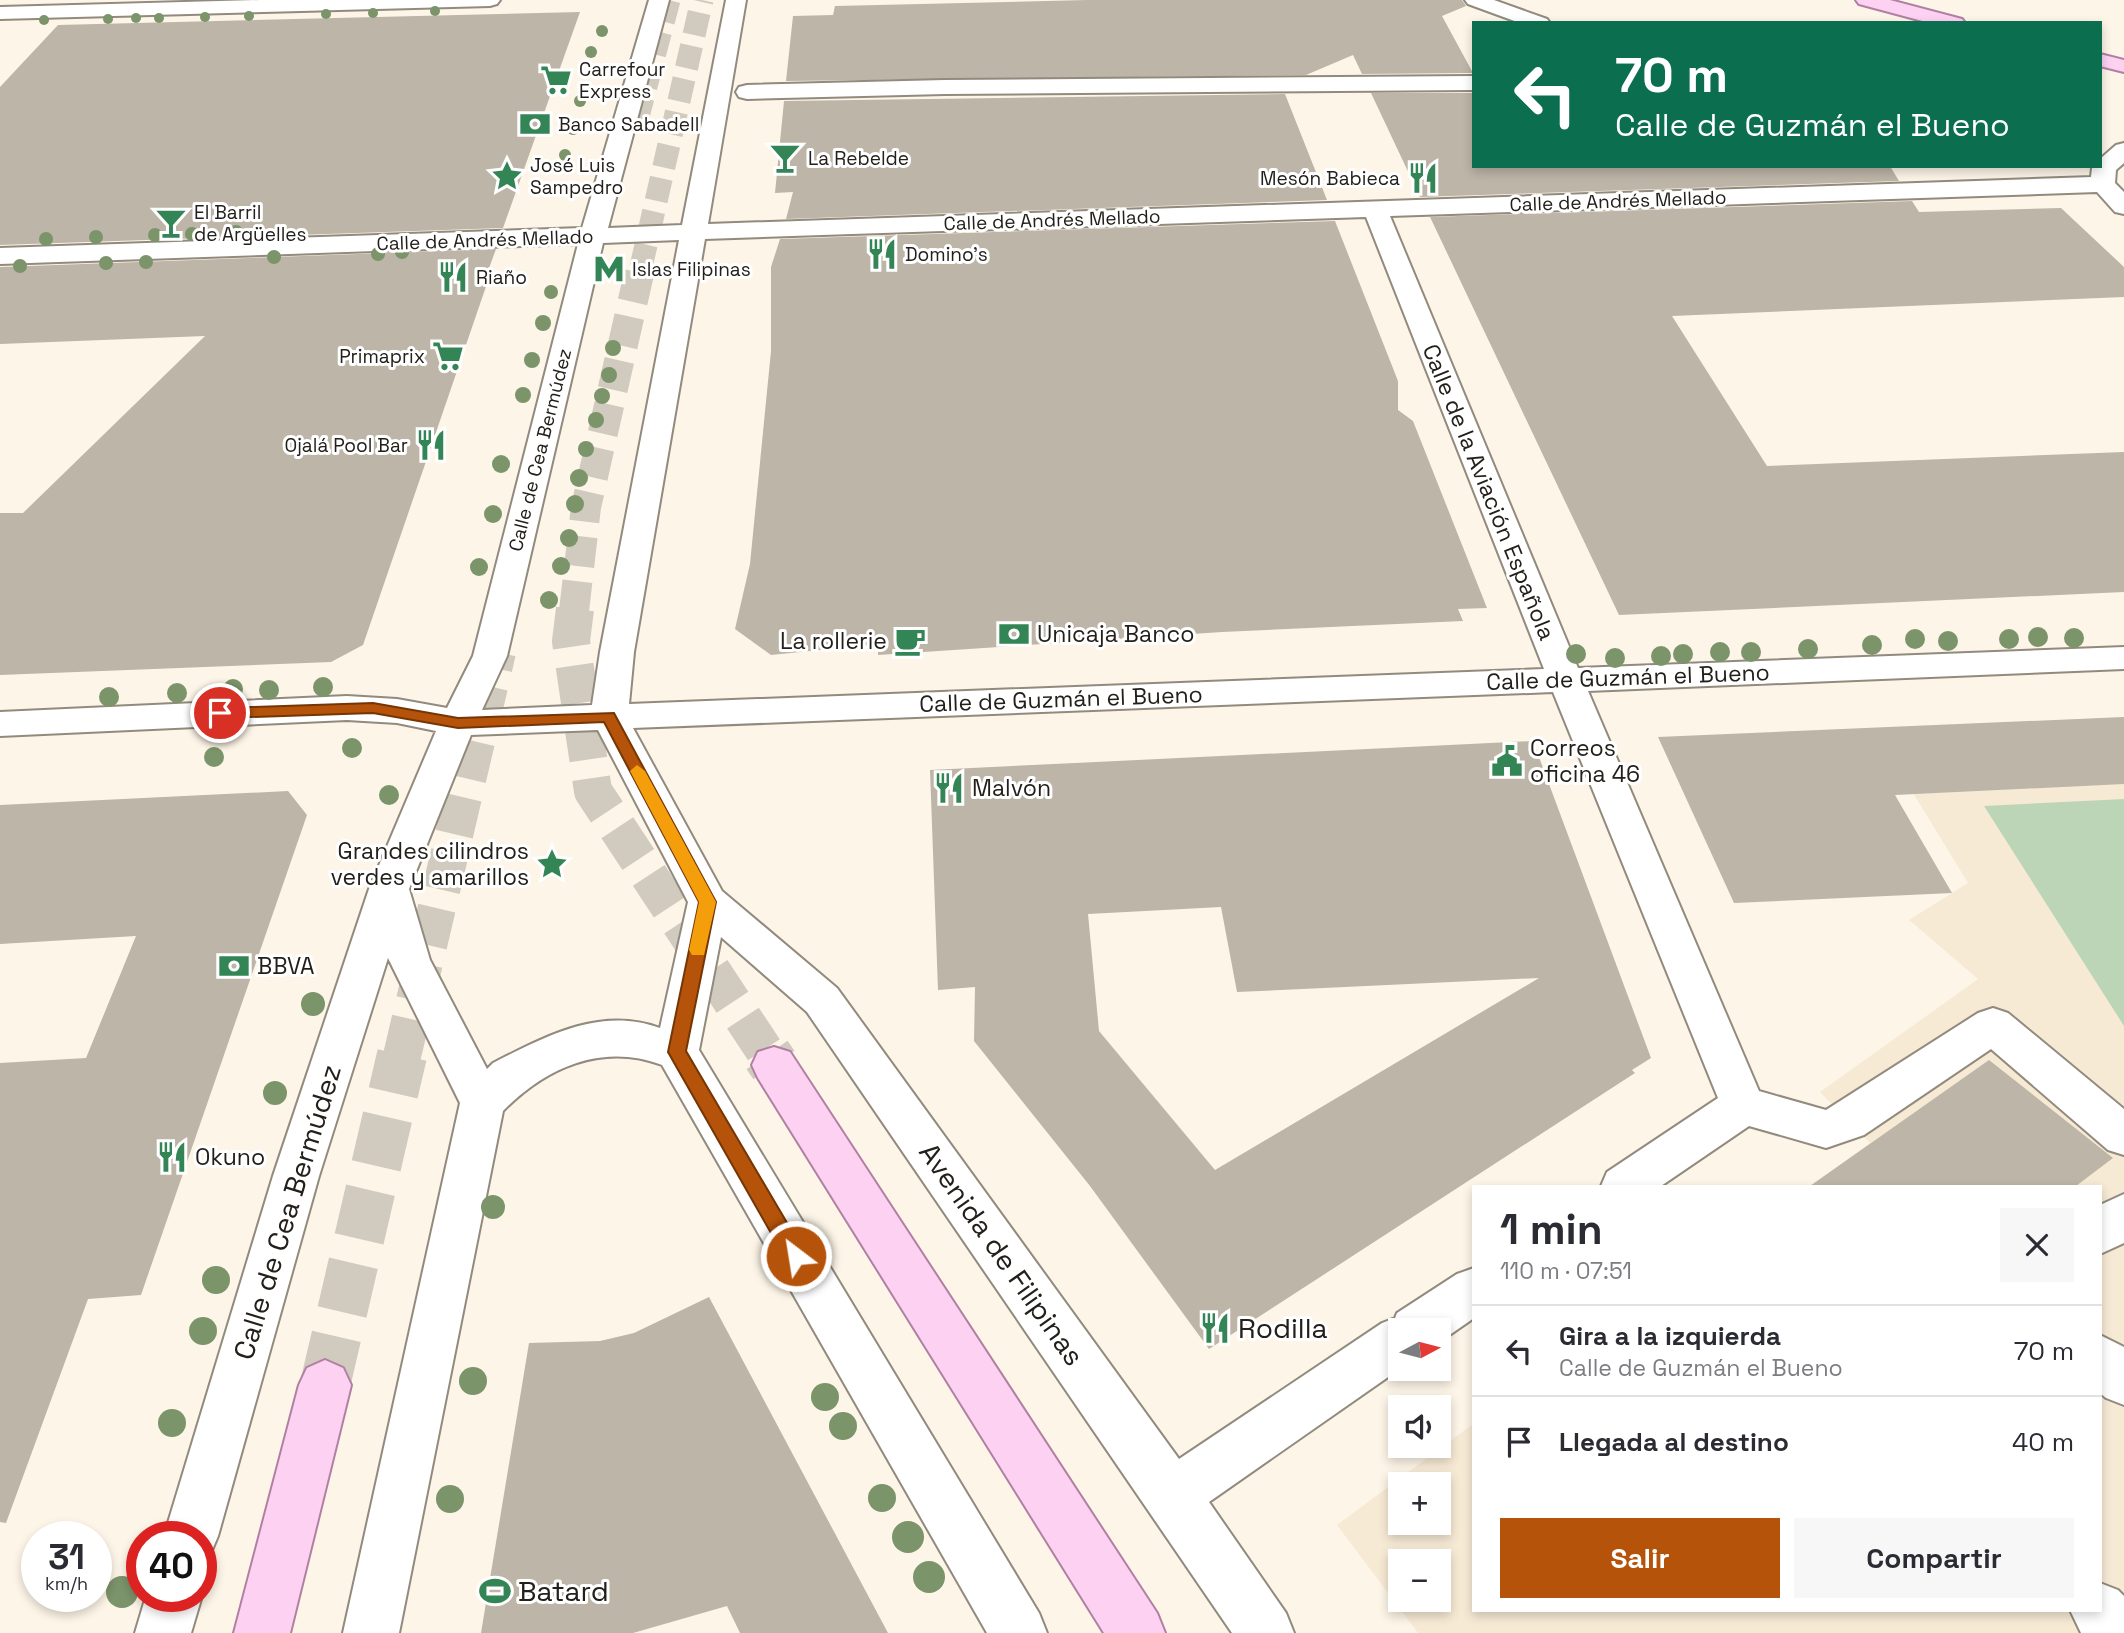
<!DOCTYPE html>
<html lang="es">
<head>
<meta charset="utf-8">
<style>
	body { margin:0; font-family:"Space Grotesk",sans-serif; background:#f7f7f7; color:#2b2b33; height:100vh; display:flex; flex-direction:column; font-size:26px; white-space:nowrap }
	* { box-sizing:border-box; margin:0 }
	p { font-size:23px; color:#7c7c81 }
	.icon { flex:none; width:38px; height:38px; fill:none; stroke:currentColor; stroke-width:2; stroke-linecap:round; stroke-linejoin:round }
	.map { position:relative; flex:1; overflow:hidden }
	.panel { position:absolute; left:1472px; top:1185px; width:630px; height:427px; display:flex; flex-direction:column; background:#fff; border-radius:0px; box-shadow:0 4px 10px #0003 }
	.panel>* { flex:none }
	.hud { position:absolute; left:1472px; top:21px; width:630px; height:147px; border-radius:0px; box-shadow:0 4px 10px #0003; background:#0b6e4f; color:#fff; overflow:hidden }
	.needle { width:46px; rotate:83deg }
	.controls { position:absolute; left:1388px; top:1318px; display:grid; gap:14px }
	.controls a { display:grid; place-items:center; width:63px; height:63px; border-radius:0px; background:#fff; box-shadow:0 4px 10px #0003; font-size:35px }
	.speed { position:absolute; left:21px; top:1521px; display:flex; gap:14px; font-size:35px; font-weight:700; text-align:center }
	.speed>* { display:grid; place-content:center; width:91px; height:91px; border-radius:50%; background:#fff; box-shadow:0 4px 10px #0003; line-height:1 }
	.speed small { font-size:18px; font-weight:400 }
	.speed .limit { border:10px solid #d22; background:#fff; color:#111 }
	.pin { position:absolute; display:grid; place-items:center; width:60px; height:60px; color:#fff; margin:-30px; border:4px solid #fff; border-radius:50%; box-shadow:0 2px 7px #0007 }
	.me { position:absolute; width:77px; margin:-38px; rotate:329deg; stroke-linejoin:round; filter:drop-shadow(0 0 5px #0008) }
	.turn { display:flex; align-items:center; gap:24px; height:147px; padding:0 28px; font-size:32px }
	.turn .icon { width:91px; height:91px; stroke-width:2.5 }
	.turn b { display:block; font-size:49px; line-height:60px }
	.round { display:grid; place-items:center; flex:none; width:74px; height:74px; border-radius:0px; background:#f7f7f7 }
	.head { display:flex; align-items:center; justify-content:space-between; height:119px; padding:0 28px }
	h1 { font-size:42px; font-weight:800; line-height:52px }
	.action { display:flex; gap:14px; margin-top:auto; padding:14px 28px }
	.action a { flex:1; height:80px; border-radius:0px; background:#b45309; color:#fff; font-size:28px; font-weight:800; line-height:80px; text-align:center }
	.action a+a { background:#f7f7f7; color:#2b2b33 }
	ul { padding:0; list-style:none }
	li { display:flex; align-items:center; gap:21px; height:91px; padding:0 28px; border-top:2px solid #e1e1e2 }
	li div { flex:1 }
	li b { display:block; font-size:26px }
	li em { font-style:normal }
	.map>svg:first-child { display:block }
</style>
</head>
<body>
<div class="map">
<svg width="2124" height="1633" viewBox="0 0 2124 1633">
	<rect width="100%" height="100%" fill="#fdf5e7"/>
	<path fill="#f7ead5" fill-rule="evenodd" d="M2124 717V1633H1418L1337 1525 1473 1424 1474 1610H2100V1186H1810L1870 1143 1820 1092 1978 979 1909 920 1968 883 1874 729ZM1400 1484H1438V1522H1400ZM1400 1561H1438V1600H1400Z"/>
	<path fill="#bcd5b6" d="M2124 799V1026L1984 806Z"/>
	<g fill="#bdb5a7" fill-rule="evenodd">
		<path d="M1087 0H1462L1466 6 1442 16 1473 73 1362 74 1353 55 1306 75 786 81 793 16 833 15 835 6Z"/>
		<path d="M580 12 503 228 0 245V87L58 25Z"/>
		<path d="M1371 93H1474V166H1890L1899 181 1420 197Z"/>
		<path d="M1285 94 1327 200 786 219 793 192 775 193 784 101Z"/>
		<path d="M1912 201 1919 212 2061 208 2124 267V297L1672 316 1767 466 2124 452V592L1619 615 1430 217Z"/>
		<path d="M1335 221 1398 381V410L1413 421 1487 608 1458 609 1463 621 1222 632 878 655V644L771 655 735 629 750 564 771 351V267L780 239Z"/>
		<path d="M496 249 488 271 491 272 363 645 331 662 0 675V513H23L205 336 0 344V267Z"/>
		<path d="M2124 717V784L1895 795 1952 893 1734 903 1658 737Z"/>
		<path d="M1533 741 1651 1058 1632 1070 1635 1073 1209 1349 1090 1186 974 1041 975 987 938 990 930 770ZM1221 907 1237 992 1539 978 1215 1170 1099 1031 1088 914Z"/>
		<path d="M288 791 307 815 141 1295 88 1299 6 1523 0 1522V1063L86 1058 136 936 0 944V805Z"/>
		<path d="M1989 1060 2113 1158 2076 1186H1810Z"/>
		<path d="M709 1297 888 1633H740L727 1606 633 1633H481L529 1343 600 1341 634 1333Z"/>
	</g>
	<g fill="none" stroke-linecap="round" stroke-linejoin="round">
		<g stroke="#d1cabe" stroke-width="23" stroke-dasharray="23 11" stroke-linecap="butt">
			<path d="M637 120 669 0"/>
			<path d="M641 267 702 0"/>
		</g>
		<path stroke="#d1cabe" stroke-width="30" stroke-dasharray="30 15" stroke-linecap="butt" d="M574 611 586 507 641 265"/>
		<g stroke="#d1cabe" stroke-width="38" stroke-dasharray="38 19" stroke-linecap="butt">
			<path d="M575 609 571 641 593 791 768 1056"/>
			<path d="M402 1056 497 652"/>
		</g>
		<g stroke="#d1cabe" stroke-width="50" stroke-dasharray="50 25" stroke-linecap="butt">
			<path d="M767 1055 774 1065"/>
			<path d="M325 1385 402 1055"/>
		</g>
		<defs>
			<g id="minor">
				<path d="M260 0H500L497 4 490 6 0 19V7Z"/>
				<path d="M649 0H669L608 228 682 225 726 0H746L708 224 2091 177 2092 168 2100 166V159L2116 145 2124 143V163L2116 170 2115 183 2124 192V214L2115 212 2097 192 1390 216 1578 668 2124 647V669L1588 691 1759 1091 1826 1110 1978 1013 1993 1008 2008 1013 2124 1109V1155L2108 1150 1991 1049 1864 1135 1826 1148 1749 1126 1661 1186H1601L1607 1172 1718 1098 1553 692 633 728 722 891 837 988 1179 1459 1382 1323 1395 1318 1397 1313 1457 1274 1474 1268V1318L1438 1343V1330H1400L1401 1368 1209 1502 1286 1613 1294 1633H1232L807 1012 721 937 699 1050 1039 1613 1047 1633H987L662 1065C602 1042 545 1068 503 1111L399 1633H343L460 1103 388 958 319 1176 218 1536 210 1555 201 1559V1536H164L273 1176 369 889 436 731 397 723 347 720 0 736V712L347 696 397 699 447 708 473 656 578 244 0 264V248L582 228ZM1366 217 1544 669 629 704 634 652 705 239ZM679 240 600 652 592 705 482 710 507 656 603 243ZM598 730 688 902 660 1028C601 1006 546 1036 493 1063L487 1069 430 960 409 889 471 735Z"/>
				<path d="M1465 0H1494L1547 19 1550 23H1520L1468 4Z"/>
				<path d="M1474 76V90L945 94 747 99 739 97 736 92 739 87 747 85 945 80Z"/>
				<path d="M2124 1194V1243L2100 1254V1205Z"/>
				<path d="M2100 1335 2124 1347V1405L2106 1398 2100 1393Z"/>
				<path d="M2100 1583 2118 1590 2124 1596V1633H2081L2070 1610H2100Z"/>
				<path d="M201 1594 202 1596 191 1633H135L146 1596Z"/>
			</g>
			<g id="major">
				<path d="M1856 0H1890L1962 19 1965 23H1930L1859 4Z"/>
				<path d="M2100 54 2124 60V72L2100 66Z"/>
				<path d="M774 1047 790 1052 1157 1613 1165 1633H1104L758 1078 752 1065 758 1052Z"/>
				<path d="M325 1360 343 1368 351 1385 290 1633H234L299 1385 307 1368Z"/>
			</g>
		</defs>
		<use href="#minor" stroke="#918a7d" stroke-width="4"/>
		<use href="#major" stroke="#b080a2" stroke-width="4"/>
		<use href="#minor" fill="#fff" fill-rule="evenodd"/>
		<use href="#major" fill="#fdd1f2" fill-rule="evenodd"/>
	</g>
	<g fill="#7b946a">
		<circle cx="435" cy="11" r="5"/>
		<circle cx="373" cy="13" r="5"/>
		<circle cx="326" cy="14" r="5"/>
		<circle cx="249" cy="16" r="5"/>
		<circle cx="205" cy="17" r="5"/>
		<circle cx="136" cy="18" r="5"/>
		<circle cx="159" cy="18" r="5"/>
		<circle cx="108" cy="19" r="5"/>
		<circle cx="44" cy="20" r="5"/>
		<circle cx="602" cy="31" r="6"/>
		<circle cx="591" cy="52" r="6"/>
		<circle cx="580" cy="101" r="6"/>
		<circle cx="573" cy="129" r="6"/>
		<circle cx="565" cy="155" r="6"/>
		<circle cx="554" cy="189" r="7"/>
		<circle cx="236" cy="232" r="7"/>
		<circle cx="192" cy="234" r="7"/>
		<circle cx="155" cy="235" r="7"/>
		<circle cx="96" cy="237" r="7"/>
		<circle cx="46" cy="239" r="7"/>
		<circle cx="402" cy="252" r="7"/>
		<circle cx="378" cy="254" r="7"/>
		<circle cx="274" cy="257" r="7"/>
		<circle cx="146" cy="262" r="7"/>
		<circle cx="106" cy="263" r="7"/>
		<circle cx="20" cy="266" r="7"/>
		<circle cx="551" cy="292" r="7"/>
		<circle cx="543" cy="323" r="8"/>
		<circle cx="613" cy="348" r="8"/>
		<circle cx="532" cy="360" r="8"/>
		<circle cx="609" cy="375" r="8"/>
		<circle cx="523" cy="395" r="8"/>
		<circle cx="602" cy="396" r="8"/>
		<circle cx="596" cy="420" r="8"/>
		<circle cx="586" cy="449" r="8"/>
		<circle cx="501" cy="464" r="9"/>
		<circle cx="579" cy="478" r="9"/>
		<circle cx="575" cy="504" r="9"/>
		<circle cx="493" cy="514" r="9"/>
		<circle cx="569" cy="538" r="9"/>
		<circle cx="561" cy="566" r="9"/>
		<circle cx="479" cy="567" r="9"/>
		<circle cx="549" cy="600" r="9"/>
		<circle cx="2038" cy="637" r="10"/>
		<circle cx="2074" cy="638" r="10"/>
		<circle cx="1915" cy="639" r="10"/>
		<circle cx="2009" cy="639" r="10"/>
		<circle cx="1948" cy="641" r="10"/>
		<circle cx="1872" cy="645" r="10"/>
		<circle cx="1808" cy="649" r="10"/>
		<circle cx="1720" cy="652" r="10"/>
		<circle cx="1751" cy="652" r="10"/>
		<circle cx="1576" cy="654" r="10"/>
		<circle cx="1683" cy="654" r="10"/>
		<circle cx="1661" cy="656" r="10"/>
		<circle cx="1615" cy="658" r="10"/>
		<circle cx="323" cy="687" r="10"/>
		<circle cx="233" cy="689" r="10"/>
		<circle cx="269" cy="690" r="10"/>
		<circle cx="177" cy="693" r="10"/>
		<circle cx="109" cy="697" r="10"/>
		<circle cx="352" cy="748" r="10"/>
		<circle cx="214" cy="757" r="10"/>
		<circle cx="389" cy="795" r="10"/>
		<circle cx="313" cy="1004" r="12"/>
		<circle cx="275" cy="1093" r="12"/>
		<circle cx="493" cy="1207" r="12"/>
		<circle cx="216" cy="1280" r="14"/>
		<circle cx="203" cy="1331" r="14"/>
		<circle cx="473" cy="1381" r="14"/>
		<circle cx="825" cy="1397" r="14"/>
		<circle cx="172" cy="1423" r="14"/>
		<circle cx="843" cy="1426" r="14"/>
		<circle cx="882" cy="1498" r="14"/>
		<circle cx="450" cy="1499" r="14"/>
		<circle cx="908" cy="1537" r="16"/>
		<circle cx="929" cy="1577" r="16"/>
		<circle cx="122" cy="1592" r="16"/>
	</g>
	<path fill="#b45309" stroke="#753606" stroke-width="2" d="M373 703 458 718 614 713 716 902 686 1051 803 1250 806 1256 803 1263 796 1265 788 1263 668 1052 699 902 604 722 458 728 373 713 220 718 213 713 220 708Z"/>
	<path fill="#f59e0b" d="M637 765 645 771 716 902 704 955H692L689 950 699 902 630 771Z"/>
	<defs>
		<symbol id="supermarket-bare" viewBox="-9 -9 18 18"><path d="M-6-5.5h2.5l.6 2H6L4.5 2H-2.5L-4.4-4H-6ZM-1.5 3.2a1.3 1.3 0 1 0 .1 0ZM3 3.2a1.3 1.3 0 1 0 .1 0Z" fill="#338556" stroke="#fff" stroke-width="2.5" paint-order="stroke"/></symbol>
		<symbol id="bank-bare" viewBox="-9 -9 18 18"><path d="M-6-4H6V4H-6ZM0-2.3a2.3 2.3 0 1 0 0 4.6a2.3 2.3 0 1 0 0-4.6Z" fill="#338556" stroke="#fff" stroke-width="2.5" paint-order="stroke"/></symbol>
		<symbol id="bar-bare" viewBox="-9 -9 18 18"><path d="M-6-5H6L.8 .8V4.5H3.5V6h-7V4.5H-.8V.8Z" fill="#338556" stroke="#fff" stroke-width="2.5" paint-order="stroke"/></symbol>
		<symbol id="sight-bare" viewBox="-9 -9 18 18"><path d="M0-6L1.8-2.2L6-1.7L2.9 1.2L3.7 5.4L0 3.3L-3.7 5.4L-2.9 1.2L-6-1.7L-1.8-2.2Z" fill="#338556" stroke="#fff" stroke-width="2.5" paint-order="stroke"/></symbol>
		<symbol id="restaurant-bare" viewBox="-9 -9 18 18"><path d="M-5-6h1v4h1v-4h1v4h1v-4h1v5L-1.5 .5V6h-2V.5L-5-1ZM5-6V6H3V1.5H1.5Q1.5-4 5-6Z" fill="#338556" stroke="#fff" stroke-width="2.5" paint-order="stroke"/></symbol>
		<symbol id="metro-bare" viewBox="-9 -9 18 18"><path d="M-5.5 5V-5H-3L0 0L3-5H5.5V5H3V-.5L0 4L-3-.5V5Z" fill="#338556" stroke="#fff" stroke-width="2.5" paint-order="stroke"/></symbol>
		<symbol id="cafe-bare" viewBox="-9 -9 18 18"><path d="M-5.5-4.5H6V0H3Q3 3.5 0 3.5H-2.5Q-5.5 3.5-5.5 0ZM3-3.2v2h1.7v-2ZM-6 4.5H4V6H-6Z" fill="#338556" stroke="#fff" stroke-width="2.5" paint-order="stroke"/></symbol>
		<symbol id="civic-bare" viewBox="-9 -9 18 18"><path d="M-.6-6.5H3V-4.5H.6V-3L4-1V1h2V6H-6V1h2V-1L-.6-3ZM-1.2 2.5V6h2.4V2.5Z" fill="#338556" stroke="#fff" stroke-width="2.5" paint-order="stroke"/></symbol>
		<symbol id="stadium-bare" viewBox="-9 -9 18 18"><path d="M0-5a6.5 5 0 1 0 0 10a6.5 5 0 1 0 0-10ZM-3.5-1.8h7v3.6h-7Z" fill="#338556" stroke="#fff" stroke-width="2.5" paint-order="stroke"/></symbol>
	</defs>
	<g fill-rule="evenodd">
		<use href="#supermarket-bare" x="534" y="58" width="44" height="44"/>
		<use href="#bank-bare" x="513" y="102" width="44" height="44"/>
		<use href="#bar-bare" x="763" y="136" width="44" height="44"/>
		<use href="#sight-bare" x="485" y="154" width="44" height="44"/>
		<use href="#restaurant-bare" x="1401" y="156" width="44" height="44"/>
		<use href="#bar-bare" x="149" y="201" width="44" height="44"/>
		<use href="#restaurant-bare" x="860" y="232" width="44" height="44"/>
		<use href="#metro-bare" x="587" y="247" width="44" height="44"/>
		<use href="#restaurant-bare" x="431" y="255" width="44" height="44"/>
		<use href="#supermarket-bare" x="426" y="334" width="44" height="44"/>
		<use href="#restaurant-bare" x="409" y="423" width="44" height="44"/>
		<use href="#bank-bare" x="992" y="612" width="44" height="44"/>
		<use href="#cafe-bare" x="888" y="619" width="44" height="44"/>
		<use href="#civic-bare" x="1485" y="739" width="44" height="44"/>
		<use href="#restaurant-bare" x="927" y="766" width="44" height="44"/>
		<use href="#sight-bare" x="530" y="842" width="44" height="44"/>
		<use href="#bank-bare" x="212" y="944" width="44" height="44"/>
		<use href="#restaurant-bare" x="150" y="1135" width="44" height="44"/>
		<use href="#restaurant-bare" x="1193" y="1306" width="44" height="44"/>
		<use href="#stadium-bare" x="473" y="1569" width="44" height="44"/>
	</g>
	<g text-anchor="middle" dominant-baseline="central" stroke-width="6" stroke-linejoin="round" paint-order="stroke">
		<g font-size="19" fill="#23201b" stroke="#fff" text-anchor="start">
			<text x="579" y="69">Carrefour<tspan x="579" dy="22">Express</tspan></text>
			<text x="558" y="124">Banco Sabadell</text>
			<text x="808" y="158">La Rebelde</text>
			<text x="530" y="165">José Luis<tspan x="530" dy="22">Sampedro</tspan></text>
			<text x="1400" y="178" text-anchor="end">Mesón Babieca</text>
			<text x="194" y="212">El Barril<tspan x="194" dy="22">de Argüelles</tspan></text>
			<text x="905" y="254">Domino's</text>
			<text x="632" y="269">Islas Filipinas</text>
			<text x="476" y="277">Riaño</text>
			<text x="425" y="356" text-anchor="end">Primaprix</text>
			<text x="408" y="445" text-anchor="end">Ojalá Pool Bar</text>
		</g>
		<g font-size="19" fill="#23201b" stroke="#fff">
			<text transform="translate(1618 201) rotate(-2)">Calle de Andrés Mellado</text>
			<text transform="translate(1052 220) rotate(-2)">Calle de Andrés Mellado</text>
			<text transform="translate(485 240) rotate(-2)">Calle de Andrés Mellado</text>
			<text transform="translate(540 450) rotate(-76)">Calle de Cea Bermúdez</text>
		</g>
		<g font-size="23" fill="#23201b" stroke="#fff">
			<text transform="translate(1489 492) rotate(68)">Calle de la Aviación Española</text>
			<text transform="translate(1628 677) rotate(-2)">Calle de Guzmán el Bueno</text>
			<text transform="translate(1061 699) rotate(-2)">Calle de Guzmán el Bueno</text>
		</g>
		<g font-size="23" fill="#23201b" stroke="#fff" text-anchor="start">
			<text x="1037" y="634">Unicaja Banco</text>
			<text x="887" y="641" text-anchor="end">La rollerie</text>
			<text x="1530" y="748">Correos<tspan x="1530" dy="26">oficina 46</tspan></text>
			<text x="972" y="788">Malvón</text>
			<text x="529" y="851" text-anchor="end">Grandes cilindros<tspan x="529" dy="26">verdes y amarillos</tspan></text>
			<text x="257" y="966">BBVA</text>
			<text x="195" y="1157">Okuno</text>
		</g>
		<g font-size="28" fill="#23201b" stroke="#fff">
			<text transform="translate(287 1212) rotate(-73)">Calle de Cea Bermúdez</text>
			<text transform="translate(1002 1254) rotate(55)">Avenida de Filipinas</text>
		</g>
		<g font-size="28" fill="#23201b" stroke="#fff" text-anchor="start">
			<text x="1238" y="1328">Rodilla</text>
			<text x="518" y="1591">Batard</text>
		</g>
	</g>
</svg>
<div class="controls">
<a><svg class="needle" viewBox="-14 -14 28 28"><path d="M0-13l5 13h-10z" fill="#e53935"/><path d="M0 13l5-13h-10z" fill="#7c7c81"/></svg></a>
<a><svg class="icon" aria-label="sound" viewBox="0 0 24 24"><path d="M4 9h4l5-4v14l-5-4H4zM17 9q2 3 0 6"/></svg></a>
<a>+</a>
<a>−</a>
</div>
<div class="speed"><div>31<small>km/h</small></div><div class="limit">40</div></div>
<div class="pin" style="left:220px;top:713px;background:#d93025"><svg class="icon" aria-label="arrive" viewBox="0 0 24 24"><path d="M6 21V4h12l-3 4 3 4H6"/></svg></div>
<svg class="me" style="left:796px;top:1256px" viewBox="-20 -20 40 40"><circle r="17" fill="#b45309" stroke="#fff" stroke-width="3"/><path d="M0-11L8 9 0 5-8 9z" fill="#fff"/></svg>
<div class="hud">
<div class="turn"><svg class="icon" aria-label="left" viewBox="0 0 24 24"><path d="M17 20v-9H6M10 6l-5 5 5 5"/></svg><div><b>70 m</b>Calle de Guzmán el Bueno</div></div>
</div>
<section class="panel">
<div class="head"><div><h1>1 min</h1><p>110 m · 07:51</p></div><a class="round"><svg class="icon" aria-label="close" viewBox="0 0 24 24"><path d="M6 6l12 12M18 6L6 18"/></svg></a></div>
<ul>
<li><svg class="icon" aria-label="left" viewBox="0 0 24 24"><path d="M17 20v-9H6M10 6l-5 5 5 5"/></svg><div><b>Gira a la izquierda</b><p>Calle de Guzmán el Bueno</p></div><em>70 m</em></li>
<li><svg class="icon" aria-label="arrive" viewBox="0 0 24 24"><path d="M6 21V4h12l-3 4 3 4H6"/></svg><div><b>Llegada al destino</b></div><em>40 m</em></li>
</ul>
<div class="action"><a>Salir</a><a>Compartir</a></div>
</section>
</div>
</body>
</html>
